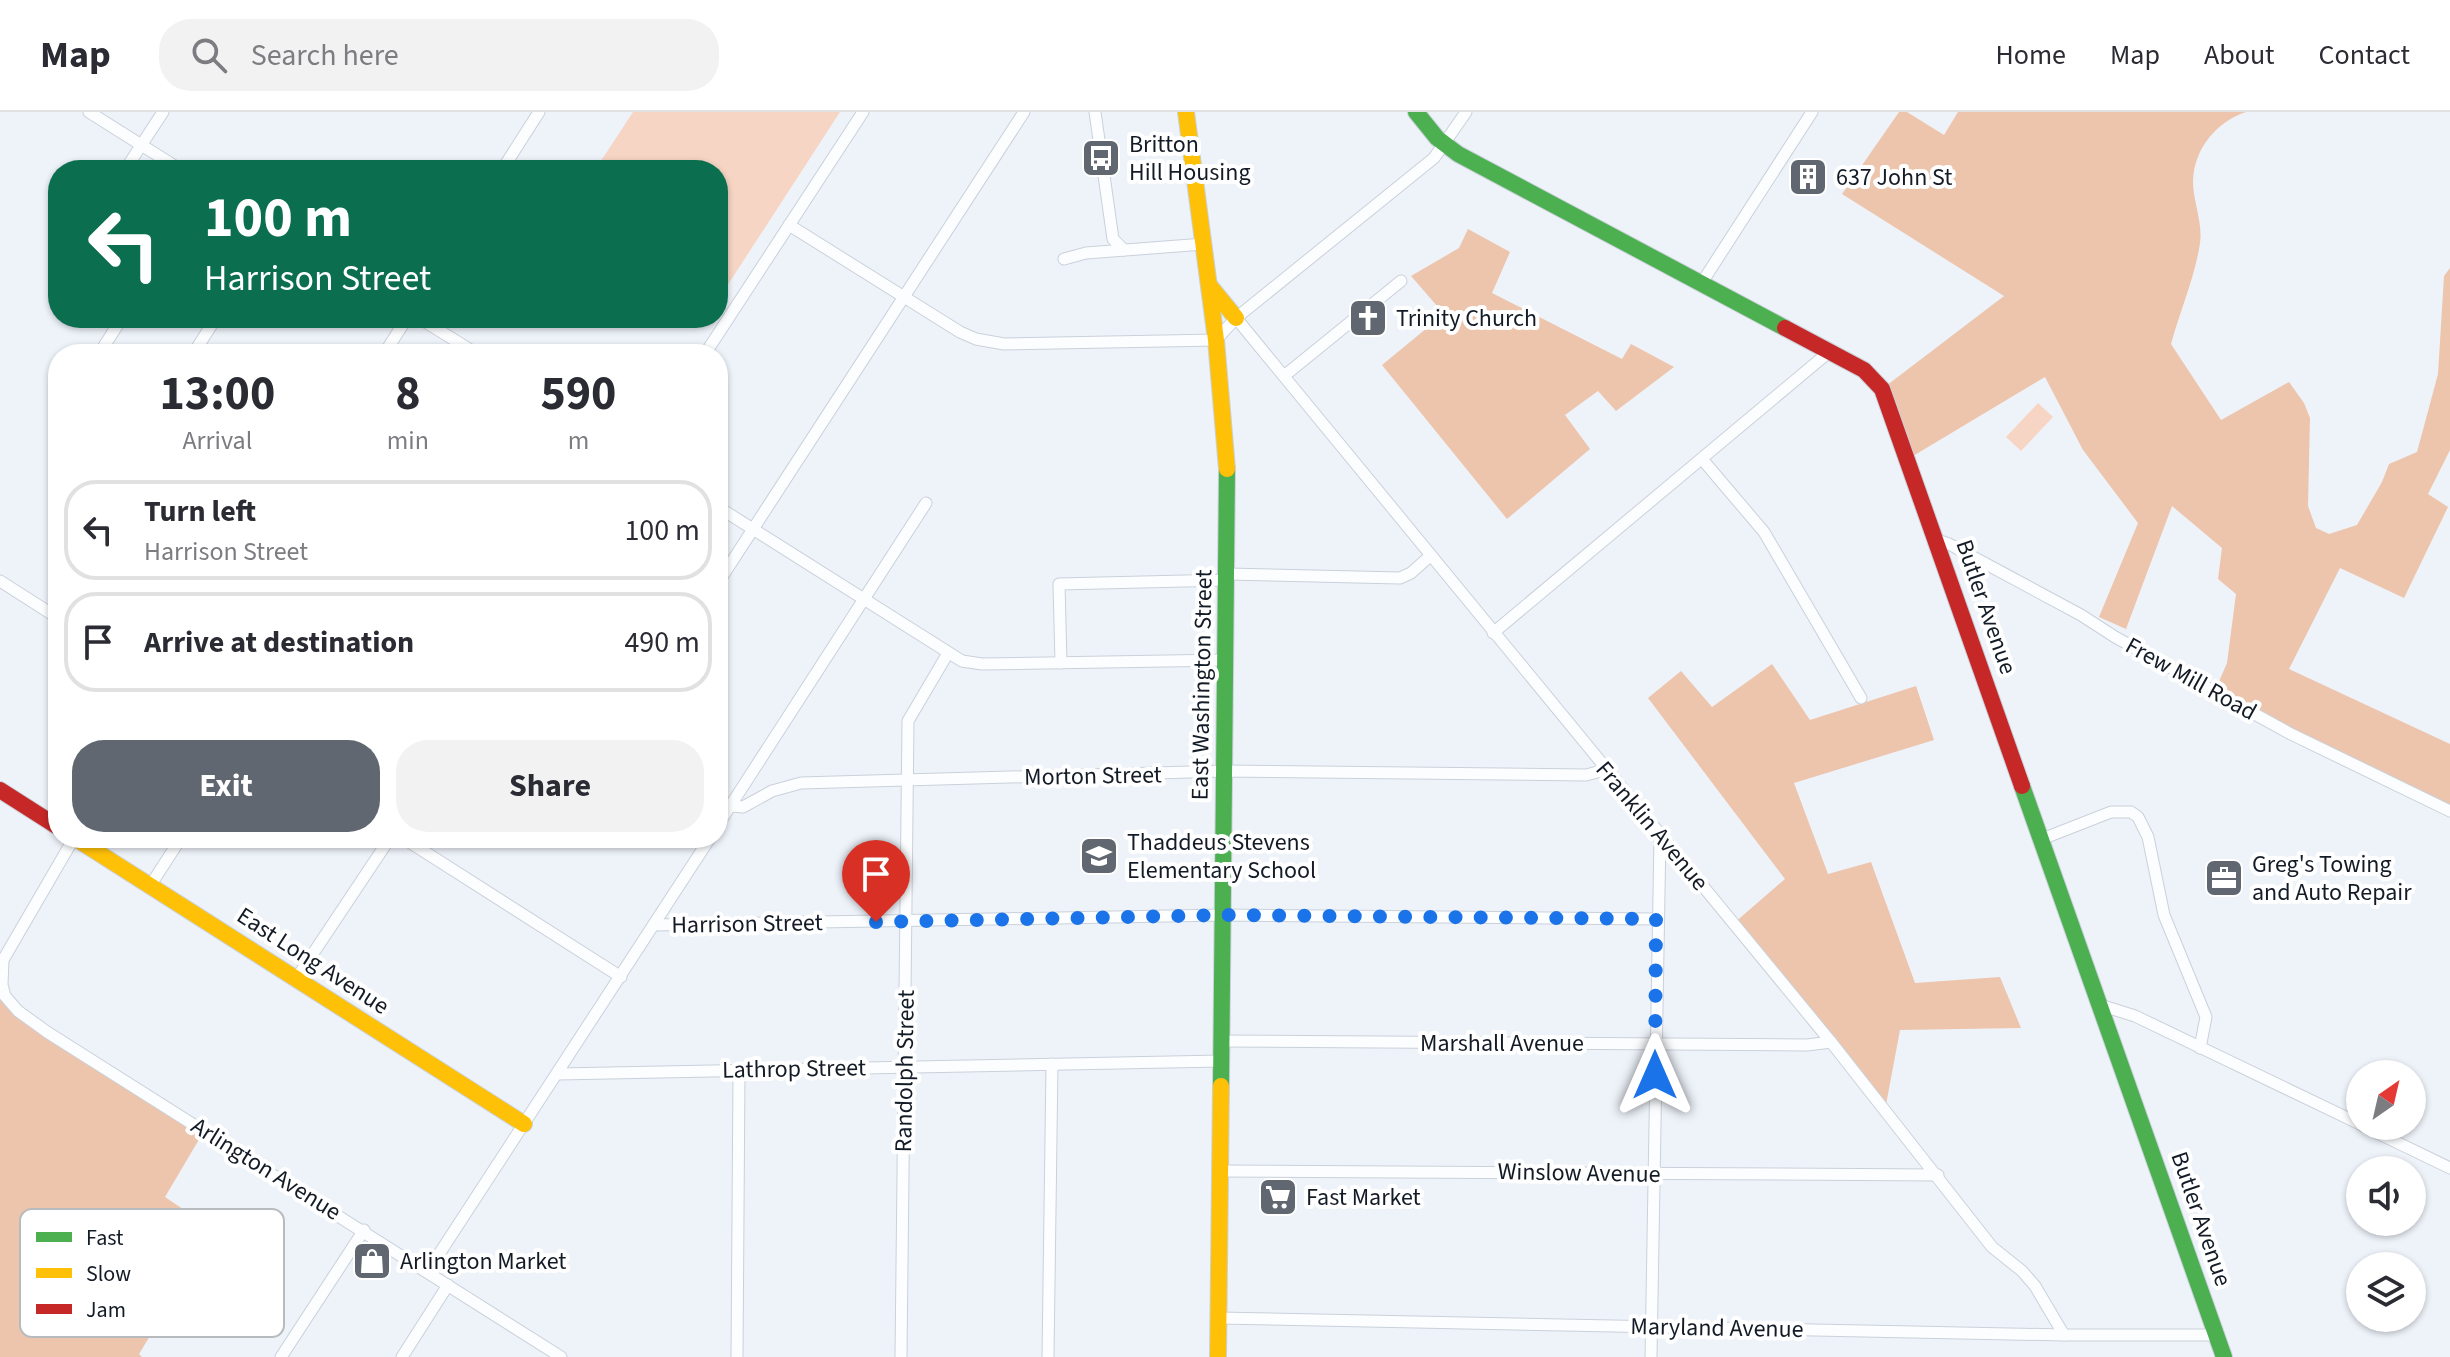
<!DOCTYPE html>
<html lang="en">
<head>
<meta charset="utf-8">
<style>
	body { margin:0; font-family:"Source Sans 3",sans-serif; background:#f2f2f3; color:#2b2b33; height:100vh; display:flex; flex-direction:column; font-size:30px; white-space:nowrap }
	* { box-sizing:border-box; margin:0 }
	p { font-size:26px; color:#7c7c81 }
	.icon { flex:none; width:44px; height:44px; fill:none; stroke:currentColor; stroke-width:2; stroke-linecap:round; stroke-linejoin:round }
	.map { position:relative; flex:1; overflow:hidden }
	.sheet { position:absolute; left:48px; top:232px; width:680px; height:504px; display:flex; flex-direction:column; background:#fff; border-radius:32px; box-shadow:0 2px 6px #0004 }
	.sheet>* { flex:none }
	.hud { position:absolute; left:48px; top:48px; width:680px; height:168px; border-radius:32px; box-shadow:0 2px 6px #0004; background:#0b6e4f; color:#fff; overflow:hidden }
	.needle { width:52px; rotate:34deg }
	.fabs { position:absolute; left:2346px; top:948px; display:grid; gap:16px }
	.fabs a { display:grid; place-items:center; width:80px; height:80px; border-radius:50%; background:#fff; box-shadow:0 2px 6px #0004; font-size:40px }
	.pin { position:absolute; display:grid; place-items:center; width:68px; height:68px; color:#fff; margin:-82px -34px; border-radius:50% 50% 50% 0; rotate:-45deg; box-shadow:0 0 8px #0007 }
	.pin .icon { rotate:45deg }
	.me { position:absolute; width:88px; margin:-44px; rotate:0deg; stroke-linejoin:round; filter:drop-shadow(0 0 6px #0008) }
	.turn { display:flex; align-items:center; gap:28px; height:168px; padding:0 24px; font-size:36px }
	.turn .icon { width:104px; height:104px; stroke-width:2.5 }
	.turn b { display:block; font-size:56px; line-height:68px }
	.eta { display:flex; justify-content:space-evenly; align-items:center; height:136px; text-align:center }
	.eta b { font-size:48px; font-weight:700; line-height:56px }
	.primary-button { display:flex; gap:16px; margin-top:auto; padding:16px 24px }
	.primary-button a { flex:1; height:92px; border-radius:32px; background:#606770; color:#fff; font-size:32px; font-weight:700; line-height:92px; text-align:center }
	.primary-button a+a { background:#f2f2f3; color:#2b2b33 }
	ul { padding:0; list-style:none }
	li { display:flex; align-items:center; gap:24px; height:100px; margin:0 16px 12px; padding:0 8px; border:4px solid #e1e1e2; border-radius:32px }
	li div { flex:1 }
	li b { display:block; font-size:30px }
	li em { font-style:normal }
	header { display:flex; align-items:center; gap:48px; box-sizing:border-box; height:112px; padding:0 40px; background:#fff; border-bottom:2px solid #e1e1e2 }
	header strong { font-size:38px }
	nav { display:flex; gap:44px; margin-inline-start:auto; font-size:28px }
	.search { width:560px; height:72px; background:#f2f2f3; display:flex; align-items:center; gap:20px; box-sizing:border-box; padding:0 28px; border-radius:32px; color:#7c7c81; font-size:30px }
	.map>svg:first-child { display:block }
</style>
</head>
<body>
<header>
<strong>Map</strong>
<div class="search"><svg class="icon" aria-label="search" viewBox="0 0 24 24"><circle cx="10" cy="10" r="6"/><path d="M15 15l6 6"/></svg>Search here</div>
<nav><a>Home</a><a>Map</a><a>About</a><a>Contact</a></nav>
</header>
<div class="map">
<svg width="2450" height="1245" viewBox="0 0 2450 1245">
	<rect width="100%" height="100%" fill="#eef3fa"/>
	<g fill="#f7d5c4">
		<path d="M633 0H840L718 188V58H595Z"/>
		<path d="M2038 291 2053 305 2021 339 2006 325Z"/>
	</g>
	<g fill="#edc4ac">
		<path d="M1899 0H1907L1944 23 1958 0H2246C2216 10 2194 37 2193 69 2193 90 2203 110 2200 131 2195 165 2180 199 2171 232L2221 308 2289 270 2304 291 2310 306 2308 394 2316 416 2329 422 2357 413 2382 370 2389 352 2417 340 2438 262 2444 164 2450 156V338L2428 382 2448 395 2404 486 2340 456 2289 557 2450 632V699L2214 581 2227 551 2236 482 2218 467 2222 436 2172 394 2126 517 2099 505 2138 411 2083 338 2045 265 1908 347 1882 277 2004 184 1842 82Z"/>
		<path d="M1468 117 1510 140 1492 181 1622 247 1631 232 1674 255 1616 299 1598 279 1565 303 1590 337 1507 407 1382 253 1444 202 1411 164 1459 136Z"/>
		<path d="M1772 552 1810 608 1916 574 1934 628 1794 671 1828 762 1871 750 1915 871 2000 865 2021 916 1900 918 1885 998 1733 812 1785 767 1648 586 1681 559 1712 595Z"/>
		<path d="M0 853 12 894 204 1019 165 1085 214 1118 139 1242 142 1245H0Z"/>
	</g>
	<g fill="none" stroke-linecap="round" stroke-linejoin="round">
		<defs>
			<g id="street">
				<path d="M89 0 181 58"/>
				<path d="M1095 0 1113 127 1124 138"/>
				<path d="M125 58 163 0"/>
				<path d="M307 58 309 55"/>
				<path d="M502 58 539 0"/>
				<path d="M789 113 960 220 976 227 1004 232 1216 228 1236 206 1434 46 1466 0"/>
				<path d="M1064 147 1086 141 1204 132"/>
				<path d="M55 166 58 161"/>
				<path d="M1701 172 1812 0"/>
				<path d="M419 206 477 242"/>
				<path d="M1236 206 1831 930 1992 1135 2022 1159 2035 1174 2064 1223"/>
				<path d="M99 242 122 206"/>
				<path d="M193 242 216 206"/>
				<path d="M384 242 407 206"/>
				<path d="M705 242 863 0"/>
				<path d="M1284 264 1401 169"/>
				<path d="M1702 347 1764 420 1861 586"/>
				<path d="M718 395 962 549 982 552 1226 548"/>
				<path d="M1937 428 1949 432 2081 503 2115 525 2291 622 2450 699"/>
				<path d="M55 457 58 453"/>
				<path d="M1227 462 1400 466 1411 461 1430 444"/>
				<path d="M0 469 58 506"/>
				<path d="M718 471 1024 0"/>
				<path d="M1493 521 1829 240"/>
				<path d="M1061 551 1059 472 1227 468"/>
				<path d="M730 694 743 695 772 679 801 671 1225 659 1586 663 1605 658"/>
				<path d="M718 713 926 391"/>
				<path d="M74 726 3 848 2 873 5 884 18 899 47 920 561 1245"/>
				<path d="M403 726 621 865"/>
				<path d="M2042 727 2111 700H2131L2138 705 2148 725 2164 803 2206 905 2200 936"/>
				<path d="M150 774 181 726"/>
				<path d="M654 813 1223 803 1656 807"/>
				<path d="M296 867 390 726"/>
				<path d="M2100 893 2135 904 2360 1012"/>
				<path d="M1221 929 1807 933 1831 930"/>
				<path d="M558 962 1221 949"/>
				<path d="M2363 1014 2450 1056"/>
				<path d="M1220 1059 1938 1063"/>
				<path d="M428 1159 710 726"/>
				<path d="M1218 1206 2064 1223H2216"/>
				<path d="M281 1245 364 1118"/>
				<path d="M402 1245 448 1173"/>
				<path d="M737 1245 739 959"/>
				<path d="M901 1245 908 609 948 541"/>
				<path d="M1048 1245 1052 952"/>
				<path d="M1651 1245 1660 723"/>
			</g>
			<g id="fast">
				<path d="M1416 0 1437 26 1458 42 1785 216"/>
				<path d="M2022 674 2224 1245"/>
				<path d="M1221 974 1227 357"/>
			</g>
			<g id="slow">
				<path d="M1186 0 1216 228 1227 357"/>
				<path d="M1209 173 1236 206"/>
				<path d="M75 726 524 1012"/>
				<path d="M1218 1245 1221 974"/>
			</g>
			<g id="jam">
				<path d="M1785 216 1864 258 1882 277 2022 674"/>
				<path d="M0 678 58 715"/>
			</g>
		</defs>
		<use href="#street" stroke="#cad1da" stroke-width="13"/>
		<use href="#fast" stroke="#cad1da" stroke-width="18"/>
		<use href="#slow" stroke="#cad1da" stroke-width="18"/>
		<use href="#jam" stroke="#cad1da" stroke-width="18"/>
		<use href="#street" stroke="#fcfdfe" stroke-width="11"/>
		<use href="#fast" stroke="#4caf50" stroke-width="16"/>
		<use href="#slow" stroke="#ffc107" stroke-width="16"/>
		<use href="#jam" stroke="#c62828" stroke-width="16"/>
	</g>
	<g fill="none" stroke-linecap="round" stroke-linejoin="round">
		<path stroke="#1a73e8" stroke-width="14" stroke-dasharray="0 25.2" d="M876 810 1223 803 1656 807 1655 963"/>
	</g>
	<defs>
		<symbol id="bus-square" viewBox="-11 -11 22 22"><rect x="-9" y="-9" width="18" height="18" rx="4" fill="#606770" stroke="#fff"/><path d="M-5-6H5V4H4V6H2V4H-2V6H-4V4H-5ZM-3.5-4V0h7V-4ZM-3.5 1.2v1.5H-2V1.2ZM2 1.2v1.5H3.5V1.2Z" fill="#fff"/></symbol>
		<symbol id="building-square" viewBox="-11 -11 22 22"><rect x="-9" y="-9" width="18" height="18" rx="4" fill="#606770" stroke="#fff"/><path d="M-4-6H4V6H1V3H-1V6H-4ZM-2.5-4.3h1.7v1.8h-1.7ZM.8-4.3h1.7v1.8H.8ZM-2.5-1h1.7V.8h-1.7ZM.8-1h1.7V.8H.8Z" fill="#fff"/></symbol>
		<symbol id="church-square" viewBox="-11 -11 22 22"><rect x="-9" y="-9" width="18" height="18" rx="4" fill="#606770" stroke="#fff"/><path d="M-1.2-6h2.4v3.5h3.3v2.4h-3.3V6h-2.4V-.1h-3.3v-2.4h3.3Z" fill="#fff"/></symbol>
		<symbol id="school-square" viewBox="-11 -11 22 22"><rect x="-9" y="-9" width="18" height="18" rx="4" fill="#606770" stroke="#fff"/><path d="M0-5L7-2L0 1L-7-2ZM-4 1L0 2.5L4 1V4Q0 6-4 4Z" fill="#fff"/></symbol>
		<symbol id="office-square" viewBox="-11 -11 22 22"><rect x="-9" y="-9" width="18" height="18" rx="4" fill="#606770" stroke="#fff"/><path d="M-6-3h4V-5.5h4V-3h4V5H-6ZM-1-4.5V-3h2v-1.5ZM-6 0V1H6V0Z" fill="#fff"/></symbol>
		<symbol id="supermarket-square" viewBox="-11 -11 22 22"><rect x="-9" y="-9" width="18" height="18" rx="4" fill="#606770" stroke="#fff"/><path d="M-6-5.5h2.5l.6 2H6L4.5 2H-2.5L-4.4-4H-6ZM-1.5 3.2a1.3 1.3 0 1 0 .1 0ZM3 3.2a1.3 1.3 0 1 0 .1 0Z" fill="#fff"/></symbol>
		<symbol id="shop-square" viewBox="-11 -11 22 22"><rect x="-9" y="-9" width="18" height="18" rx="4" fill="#606770" stroke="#fff"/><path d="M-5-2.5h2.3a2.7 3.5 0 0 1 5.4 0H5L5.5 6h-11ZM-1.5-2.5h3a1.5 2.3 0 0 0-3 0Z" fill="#fff"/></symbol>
	</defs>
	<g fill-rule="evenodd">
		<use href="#bus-square" x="1079" y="24" width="44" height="44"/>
		<use href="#building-square" x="1786" y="43" width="44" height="44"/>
		<use href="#church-square" x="1346" y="184" width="44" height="44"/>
		<use href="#school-square" x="1077" y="722" width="44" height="44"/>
		<use href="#office-square" x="2202" y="744" width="44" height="44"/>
		<use href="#supermarket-square" x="1256" y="1063" width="44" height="44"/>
		<use href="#shop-square" x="350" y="1127" width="44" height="44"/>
	</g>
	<g text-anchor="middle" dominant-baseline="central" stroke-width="8" stroke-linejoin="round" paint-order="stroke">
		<g font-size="24" fill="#131b26" stroke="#fff" text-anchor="start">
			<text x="1129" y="32">Britton<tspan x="1129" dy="28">Hill Housing</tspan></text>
			<text x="1836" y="65">637 John St</text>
			<text x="1396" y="206">Trinity Church</text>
			<text x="1127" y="730">Thaddeus Stevens<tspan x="1127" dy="28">Elementary School</tspan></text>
			<text x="2252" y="752">Greg's Towing<tspan x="2252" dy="28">and Auto Repair</tspan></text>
			<text x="1306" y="1085">Fast Market</text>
			<text x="400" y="1149">Arlington Market</text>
		</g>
		<g font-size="24" fill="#131b26" stroke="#fff">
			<text transform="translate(1986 495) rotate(71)">Butler Avenue</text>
			<text transform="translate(2191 567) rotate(29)">Frew Mill Road</text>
			<text transform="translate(1202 573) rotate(-89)">East Washington Street</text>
			<text transform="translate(1093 664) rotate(-1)">Morton Street</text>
			<text transform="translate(1652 714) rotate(50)">Franklin Avenue</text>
			<text transform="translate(747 812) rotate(-1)">Harrison Street</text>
			<text transform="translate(313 849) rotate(33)">East Long Avenue</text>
			<text x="1502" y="931">Marshall Avenue</text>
			<text transform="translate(794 957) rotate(-1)">Lathrop Street</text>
			<text transform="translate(905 959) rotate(-89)">Randolph Street</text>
			<text transform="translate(266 1057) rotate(32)">Arlington Avenue</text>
			<text transform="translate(1579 1061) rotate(1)">Winslow Avenue</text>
			<text transform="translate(2201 1107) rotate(71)">Butler Avenue</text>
			<text transform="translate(1717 1216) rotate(1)">Maryland Avenue</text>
		</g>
	</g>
	<rect x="20" y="1097" width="264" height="128" rx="12" fill="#fff" stroke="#b8bbbe" stroke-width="2"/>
	<rect x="36" y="1120" width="36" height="10" fill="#4caf50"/>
	<rect x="36" y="1156" width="36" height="10" fill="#ffc107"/>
	<rect x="36" y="1192" width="36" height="10" fill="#c62828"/>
	<g font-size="22" fill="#131b26">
		<text x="86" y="1133">Fast</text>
		<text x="86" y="1169">Slow</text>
		<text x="86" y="1205">Jam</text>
	</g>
</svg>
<div class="fabs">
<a><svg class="needle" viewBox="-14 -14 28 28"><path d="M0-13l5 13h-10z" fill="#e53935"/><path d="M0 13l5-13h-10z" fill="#7c7c81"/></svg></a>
<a><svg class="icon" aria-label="sound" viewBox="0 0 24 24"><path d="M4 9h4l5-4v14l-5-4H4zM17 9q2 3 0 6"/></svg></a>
<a><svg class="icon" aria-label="layers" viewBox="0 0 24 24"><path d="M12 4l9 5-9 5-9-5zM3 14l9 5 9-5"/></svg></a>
</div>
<div class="pin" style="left:876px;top:810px;background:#d93025"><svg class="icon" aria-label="arrive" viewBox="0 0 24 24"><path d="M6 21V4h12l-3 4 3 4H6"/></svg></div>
<svg class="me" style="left:1655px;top:963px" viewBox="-20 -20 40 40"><path d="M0-17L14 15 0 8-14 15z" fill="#1a73e8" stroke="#fff" stroke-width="4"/></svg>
<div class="hud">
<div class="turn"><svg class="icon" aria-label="left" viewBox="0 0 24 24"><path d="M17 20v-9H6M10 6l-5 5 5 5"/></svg><div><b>100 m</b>Harrison Street</div></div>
</div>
<section class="sheet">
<div class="eta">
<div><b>13:00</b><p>Arrival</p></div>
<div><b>8</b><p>min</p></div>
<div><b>590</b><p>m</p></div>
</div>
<ul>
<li><svg class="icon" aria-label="left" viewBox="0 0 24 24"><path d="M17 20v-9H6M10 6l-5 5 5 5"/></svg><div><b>Turn left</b><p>Harrison Street</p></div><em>100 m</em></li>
<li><svg class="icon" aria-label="arrive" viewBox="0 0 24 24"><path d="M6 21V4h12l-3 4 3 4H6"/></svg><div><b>Arrive at destination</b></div><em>490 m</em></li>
</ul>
<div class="primary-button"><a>Exit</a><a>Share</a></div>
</section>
</div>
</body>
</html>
